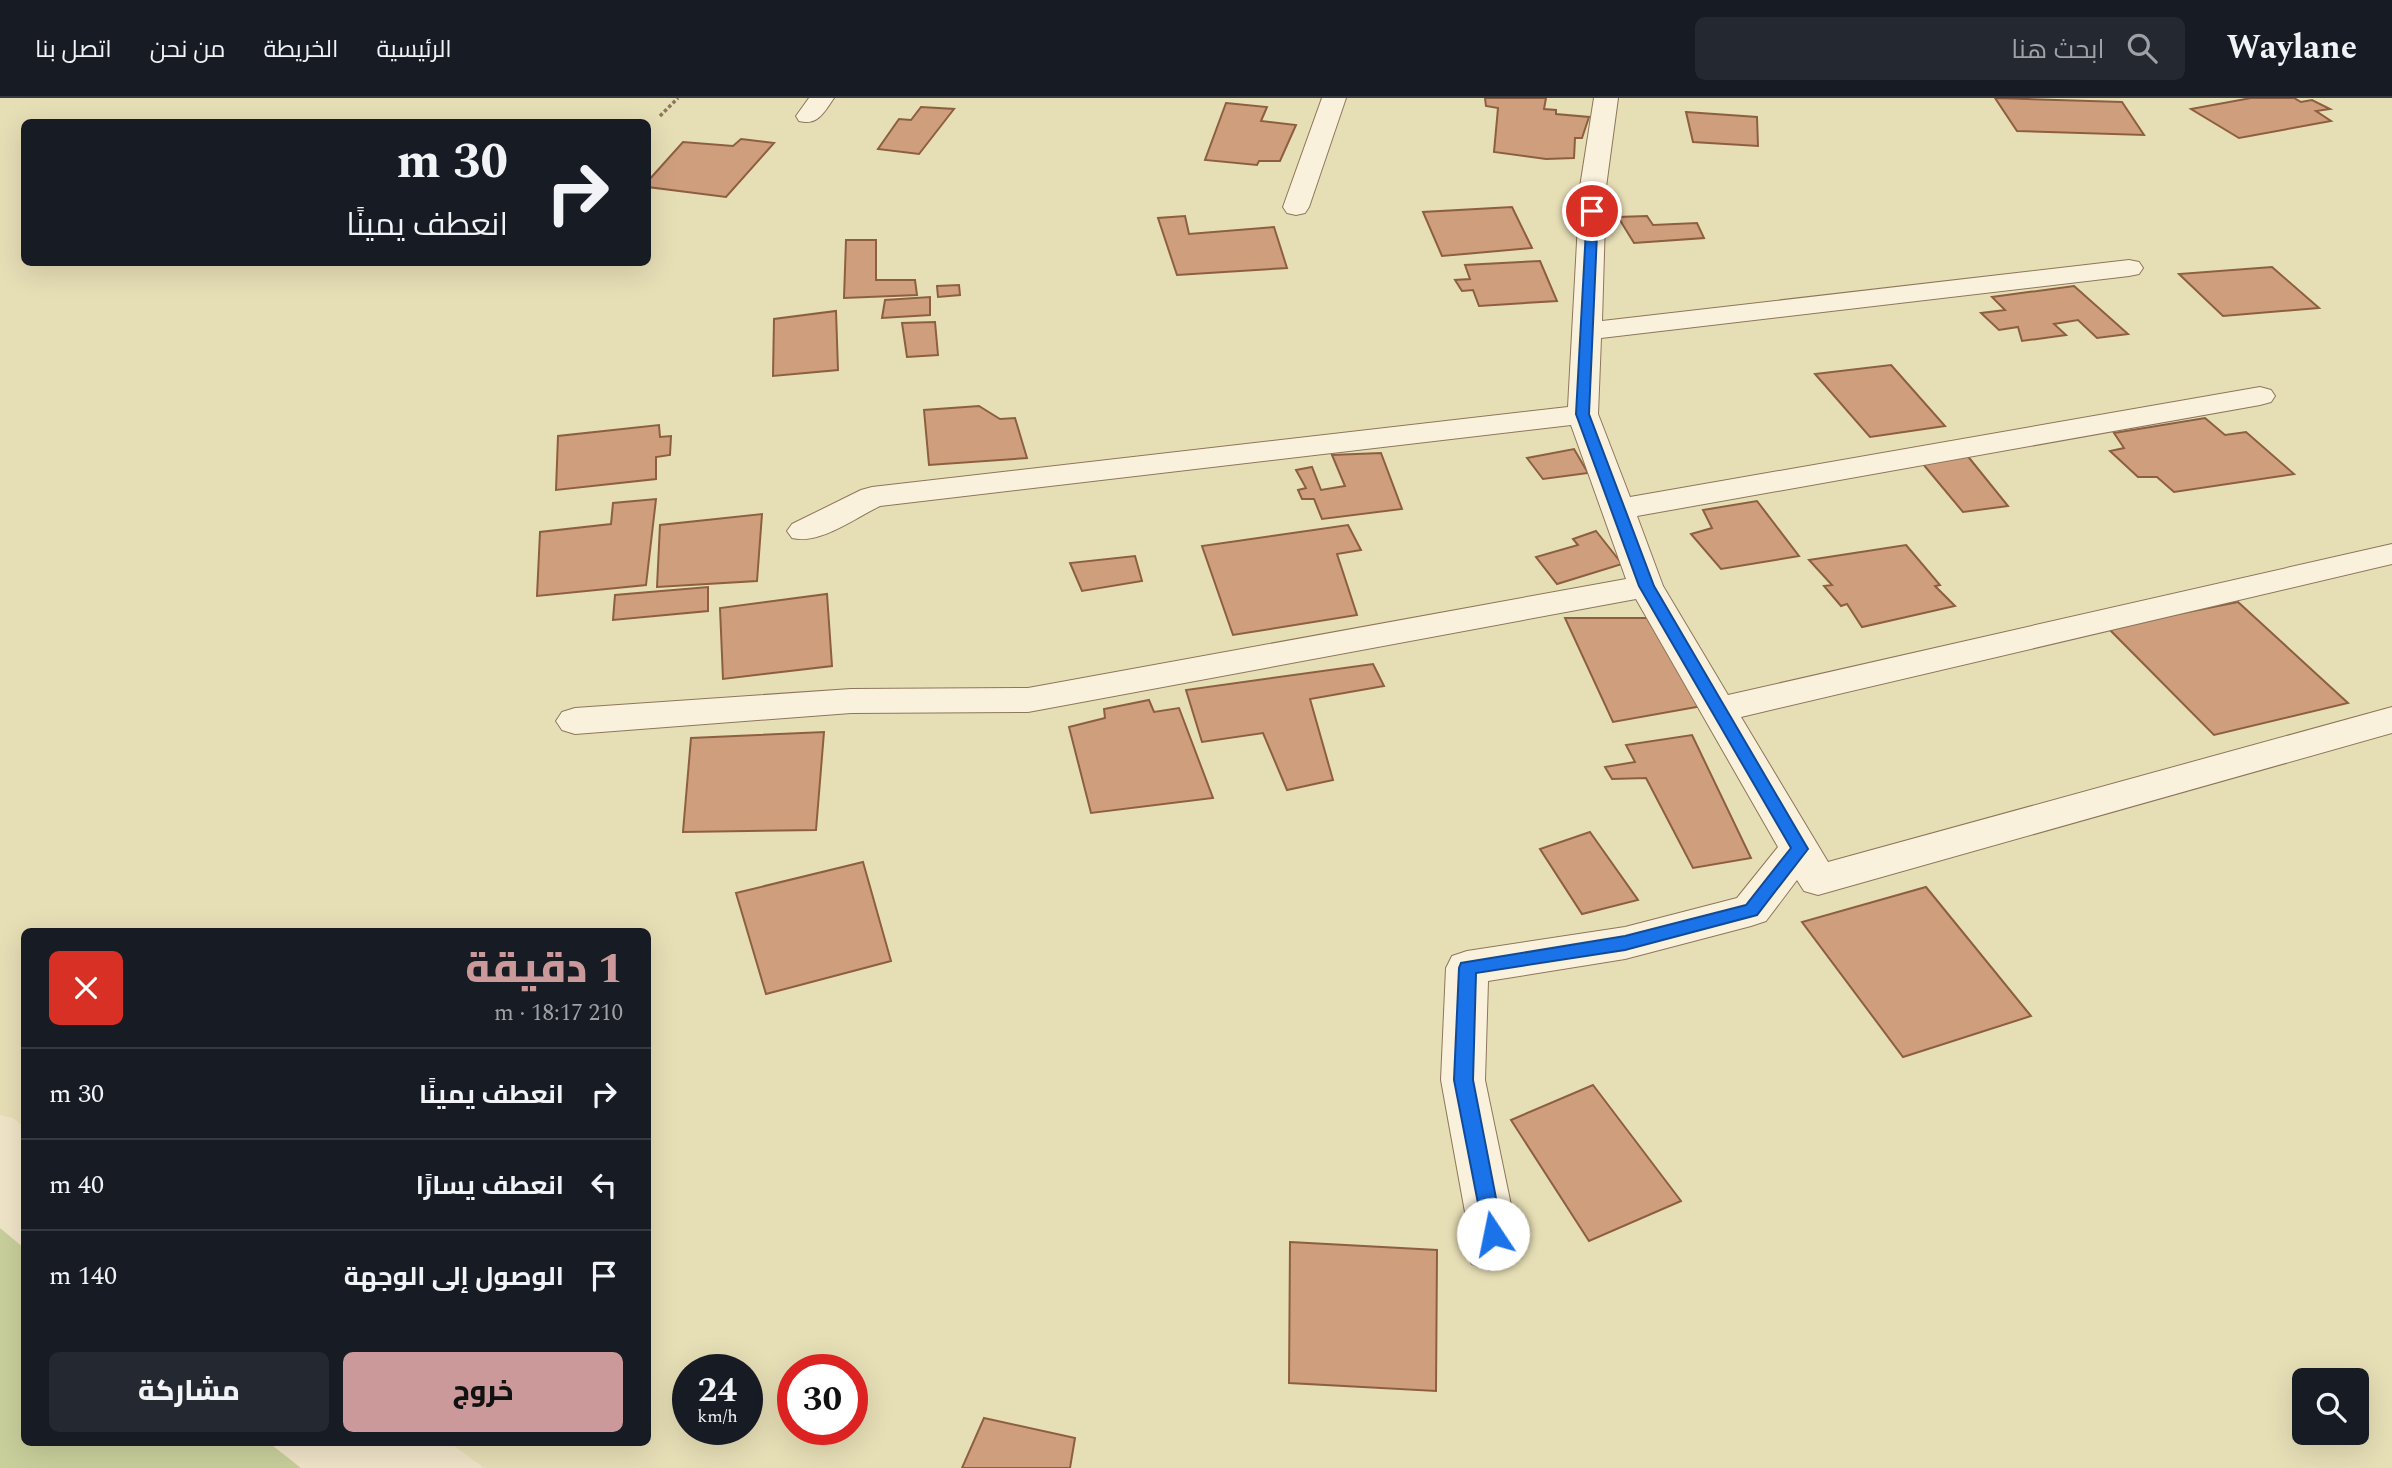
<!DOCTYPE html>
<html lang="ar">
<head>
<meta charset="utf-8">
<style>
	body { margin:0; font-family:Spectral,Cairo,serif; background:#242831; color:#f1f3f6; direction:rtl; height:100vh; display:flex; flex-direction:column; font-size:26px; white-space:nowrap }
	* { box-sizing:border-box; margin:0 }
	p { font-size:23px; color:#9ea1a6 }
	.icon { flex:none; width:38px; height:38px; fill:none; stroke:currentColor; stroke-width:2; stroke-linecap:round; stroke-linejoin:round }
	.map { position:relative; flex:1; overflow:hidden; direction:ltr }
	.drawer { position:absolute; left:21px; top:830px; width:630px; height:518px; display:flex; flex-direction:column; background:#171b24; border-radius:10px; box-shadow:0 7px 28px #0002; direction:rtl }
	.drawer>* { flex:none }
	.top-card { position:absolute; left:21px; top:21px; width:630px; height:147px; border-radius:10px; box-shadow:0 7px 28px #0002; direction:rtl; background:#171b24; color:#f1f3f6; overflow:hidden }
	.tools { position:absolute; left:2292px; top:1270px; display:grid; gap:14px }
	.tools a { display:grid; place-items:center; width:77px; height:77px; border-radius:10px; background:#171b24; box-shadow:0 7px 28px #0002; font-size:35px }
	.speed { position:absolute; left:672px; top:1256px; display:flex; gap:14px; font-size:35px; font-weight:700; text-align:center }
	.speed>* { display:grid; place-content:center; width:91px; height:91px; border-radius:50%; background:#171b24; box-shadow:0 7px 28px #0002; line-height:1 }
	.speed small { font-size:18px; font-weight:400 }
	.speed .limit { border:10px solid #d22; background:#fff; color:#111 }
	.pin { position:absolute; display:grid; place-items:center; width:60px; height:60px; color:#fff; margin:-30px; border:4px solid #fff; border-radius:50%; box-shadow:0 2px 7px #0007 }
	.me { position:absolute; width:77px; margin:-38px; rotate:349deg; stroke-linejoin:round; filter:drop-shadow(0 0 5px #0008) }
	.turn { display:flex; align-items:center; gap:24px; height:147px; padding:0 28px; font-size:32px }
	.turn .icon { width:91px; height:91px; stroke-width:2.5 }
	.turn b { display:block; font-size:49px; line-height:60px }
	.round { display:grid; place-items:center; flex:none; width:74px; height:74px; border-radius:10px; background:#242831 }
	.headline { display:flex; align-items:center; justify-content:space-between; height:119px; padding:0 28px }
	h1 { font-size:42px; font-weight:800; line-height:52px; color:#cc999b }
	.action { display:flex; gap:14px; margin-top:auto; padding:14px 28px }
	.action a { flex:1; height:80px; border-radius:10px; background:#cc999b; color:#111; font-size:28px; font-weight:800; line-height:80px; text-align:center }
	.action a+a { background:#242831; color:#f1f3f6 }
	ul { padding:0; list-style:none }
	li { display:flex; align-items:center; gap:21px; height:91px; padding:0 28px; border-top:2px solid #363941 }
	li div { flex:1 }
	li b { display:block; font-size:26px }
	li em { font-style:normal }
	header { display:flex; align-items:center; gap:42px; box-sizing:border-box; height:98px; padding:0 35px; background:#171b24; border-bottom:2px solid #363941 }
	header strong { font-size:33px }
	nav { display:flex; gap:38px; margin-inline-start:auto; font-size:24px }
	.search { width:490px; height:63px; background:#242831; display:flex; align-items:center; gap:18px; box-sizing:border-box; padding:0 24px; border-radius:10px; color:#9ea1a6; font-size:26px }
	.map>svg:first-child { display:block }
</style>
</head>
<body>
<header>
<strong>Waylane</strong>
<div class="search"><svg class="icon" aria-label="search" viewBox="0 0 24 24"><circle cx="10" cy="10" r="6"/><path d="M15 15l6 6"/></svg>ابحث هنا</div>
<nav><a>الرئيسية</a><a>الخريطة</a><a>من نحن</a><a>اتصل بنا</a></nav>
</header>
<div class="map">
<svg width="2392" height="1370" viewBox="0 0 2392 1370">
	<rect width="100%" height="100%" fill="#f0e4c8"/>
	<path fill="#e6deb5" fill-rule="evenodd" d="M0 0H2392V1370H484L449 1344H648V833H24V1029L13 1020 0 1017ZM24 24H648V164H24ZM688 1272H747V1332H688ZM793 1272H852V1332H793ZM2305 1283H2357V1335H2305Z"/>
	<path fill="#c9cf9b" d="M0 1130 24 1150V1344H268L301 1370H0Z"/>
	<g fill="#cf9f7d" stroke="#8d5f41" stroke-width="2">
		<path d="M1485 0H1546L1544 11 1556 12V16L1589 19 1582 40H1575L1574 60 1546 61 1494 54 1498 10 1486 8Z"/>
		<path d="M1995 0 2122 4 2144 37 2017 33Z"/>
		<path d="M2251 0H2294L2301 4 2312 2 2330 11 2316 13 2331 23 2239 40 2191 11Z"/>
		<path d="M1226 5 1267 9 1261 23 1296 27 1280 63H1259L1257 67 1205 62Z"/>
		<path d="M921 9 954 11 919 56 878 51 899 21 911 22Z"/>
		<path d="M1686 14 1757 19 1758 48 1693 44Z"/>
		<path d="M741 41 774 45 726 99 648 89V83L683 44 733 48Z"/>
		<path d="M1512 109 1532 150 1442 158 1423 114Z"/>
		<path d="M1185 118 1189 136 1274 129 1287 170 1177 177 1158 120Z"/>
		<path d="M1647 118 1653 127 1697 125 1704 140 1634 145 1618 119Z"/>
		<path d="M846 142H876V182H915L917 197 844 200Z"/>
		<path d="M1540 163 1557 203 1479 208 1473 192 1462 193 1455 182 1470 181 1465 167Z"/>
		<path d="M2272 169 2319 210 2223 218 2179 176Z"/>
		<path d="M959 187 960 197 938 199 937 188Z"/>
		<path d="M2074 188 2128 236 2097 240 2078 222 2054 226 2066 237 2022 243 2018 229 1999 232 1981 215 2005 212 1992 199Z"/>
		<path d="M930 199V217L882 220 885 202Z"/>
		<path d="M836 213 838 272 773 278 774 221Z"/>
		<path d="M935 224 938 257 907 259 902 225Z"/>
		<path d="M1891 267 1945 328 1870 339 1815 276Z"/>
		<path d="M979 308 1000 321 1015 320 1027 360 929 367 924 312Z"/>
		<path d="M2205 320 2225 337 2246 334 2294 376 2174 394 2157 379H2138L2110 353 2124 350 2114 335Z"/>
		<path d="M659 327 660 339 671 338 670 357 656 359V381L556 392 558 338Z"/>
		<path d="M1574 351 1588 375 1543 381 1527 360Z"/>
		<path d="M1381 355 1402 411 1322 421 1314 401H1302L1298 392 1306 390 1296 372 1312 369 1321 392 1345 388 1332 357Z"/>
		<path d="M1966 356 2008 408 1963 414 1918 360Z"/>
		<path d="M656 401 646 487 537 498 540 434 611 426 613 405Z"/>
		<path d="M1757 403 1799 458 1721 471 1691 436 1712 430 1703 412Z"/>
		<path d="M762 416 757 483 657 489 660 427Z"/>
		<path d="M1348 427 1361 452 1337 456 1357 517 1233 537 1202 448Z"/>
		<path d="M1596 433 1622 466 1557 486 1536 459 1578 447 1573 441Z"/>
		<path d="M1906 447 1940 487 1935 488 1955 508 1862 529 1847 506 1841 508 1824 488 1832 487 1809 462Z"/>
		<path d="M1135 458 1142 483 1082 493 1070 465Z"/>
		<path d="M708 489V513L613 522 615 497Z"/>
		<path d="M827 496 832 568 723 581 720 510Z"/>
		<path d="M2238 504 2348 605 2214 637 2108 530Z"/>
		<path d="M1565 520H1647L1702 608 1613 624Z"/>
		<path d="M1373 566 1384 588 1310 601 1333 682 1287 692 1263 635 1202 644 1186 592Z"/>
		<path d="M1149 602 1154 614 1179 610 1213 700 1091 715 1069 629 1105 620 1104 611Z"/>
		<path d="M824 634 816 732 683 734 691 640Z"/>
		<path d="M1692 637 1751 760 1693 770 1646 680 1612 681 1605 669 1635 664 1626 647Z"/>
		<path d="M1590 734 1638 802 1582 816 1540 751Z"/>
		<path d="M863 764 891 863 766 896 736 795Z"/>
		<path d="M1926 789 2031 918 1903 959 1802 824Z"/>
		<path d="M1593 987 1681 1103 1589 1143 1511 1022Z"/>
		<path d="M1290 1144 1437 1152 1436 1293 1289 1285Z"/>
		<path d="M984 1320 1075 1340 1070 1370H962Z"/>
	</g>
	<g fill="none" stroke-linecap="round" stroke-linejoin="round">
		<defs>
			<g id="minor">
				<path d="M809 0H834C824 14 818 28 799 23L796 18Z"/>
				<path d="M1322 0H1346L1309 109 1305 115 1296 117 1287 115 1283 109Z"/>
				<path d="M1594 0H1618L1606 89 1602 223 2129 162 2139 164 2143 170 2139 176 2129 178 1601 240 1598 316 1630 399 2260 289 2271 292 2275 298 2271 304 2260 307 1637 418 1663 488 1728 597 2392 446V466L1741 619 1828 764 2392 609V635L1818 797 1804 793 1797 782 1766 823 1751 828 1625 861 1488 883 1485 982 1517 1136 1506 1166 1489 1172 1472 1166 1465 1151 1469 1136 1441 982 1446 870 1452 858 1467 853 1625 829 1737 800 1778 749 1636 501 1028 614 851 615 575 636 562 632 556 623 562 614 575 610 851 591 1028 590 1626 481 1571 327 880 408C855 420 820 447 792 440L787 433 792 426 861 392 872 389 1568 309 1580 89Z"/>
			</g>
		</defs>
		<use href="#minor" stroke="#8d765c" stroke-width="2"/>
		<path stroke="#8d765c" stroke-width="3.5" stroke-dasharray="3.5 2.5" stroke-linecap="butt" d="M660 18 678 0"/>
		<use href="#minor" fill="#faf1dc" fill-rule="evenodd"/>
	</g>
	<path fill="#1a73e8" stroke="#114b97" stroke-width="2" d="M1592 110 1598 113 1589 316 1654 488 1808 751 1757 817 1625 852 1476 875 1473 982 1503 1136 1500 1142 1493 1145 1486 1142 1484 1136 1454 982 1459 870 1461 865 1625 838 1746 807 1791 750 1639 488 1576 316 1587 113Z"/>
</svg>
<div class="tools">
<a><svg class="icon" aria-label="search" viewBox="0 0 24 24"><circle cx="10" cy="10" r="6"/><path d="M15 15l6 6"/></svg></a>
</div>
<div class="speed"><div>24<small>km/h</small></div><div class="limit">30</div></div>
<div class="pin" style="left:1592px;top:113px;background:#d93025"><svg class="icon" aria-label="arrive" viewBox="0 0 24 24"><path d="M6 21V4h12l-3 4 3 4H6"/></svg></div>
<svg class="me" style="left:1493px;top:1136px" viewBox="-20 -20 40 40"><circle r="19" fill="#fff"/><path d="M0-13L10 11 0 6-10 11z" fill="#1a73e8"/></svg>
<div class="top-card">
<div class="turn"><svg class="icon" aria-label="right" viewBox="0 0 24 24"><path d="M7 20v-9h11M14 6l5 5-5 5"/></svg><div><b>30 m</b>انعطف يمينًا</div></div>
</div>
<section class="drawer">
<div class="headline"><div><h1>1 دقيقة</h1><p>210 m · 18:17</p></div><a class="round" style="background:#d93025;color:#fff"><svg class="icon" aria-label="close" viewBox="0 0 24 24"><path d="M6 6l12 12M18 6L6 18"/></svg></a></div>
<ul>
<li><svg class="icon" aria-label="right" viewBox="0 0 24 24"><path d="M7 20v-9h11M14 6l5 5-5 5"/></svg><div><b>انعطف يمينًا</b></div><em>30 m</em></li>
<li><svg class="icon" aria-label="left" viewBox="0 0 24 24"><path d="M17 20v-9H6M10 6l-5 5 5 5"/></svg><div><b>انعطف يسارًا</b></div><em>40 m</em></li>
<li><svg class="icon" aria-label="arrive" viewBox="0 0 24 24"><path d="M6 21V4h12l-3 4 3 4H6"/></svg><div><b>الوصول إلى الوجهة</b></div><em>140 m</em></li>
</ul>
<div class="action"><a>خروج</a><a>مشاركة</a></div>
</section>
</div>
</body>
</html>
